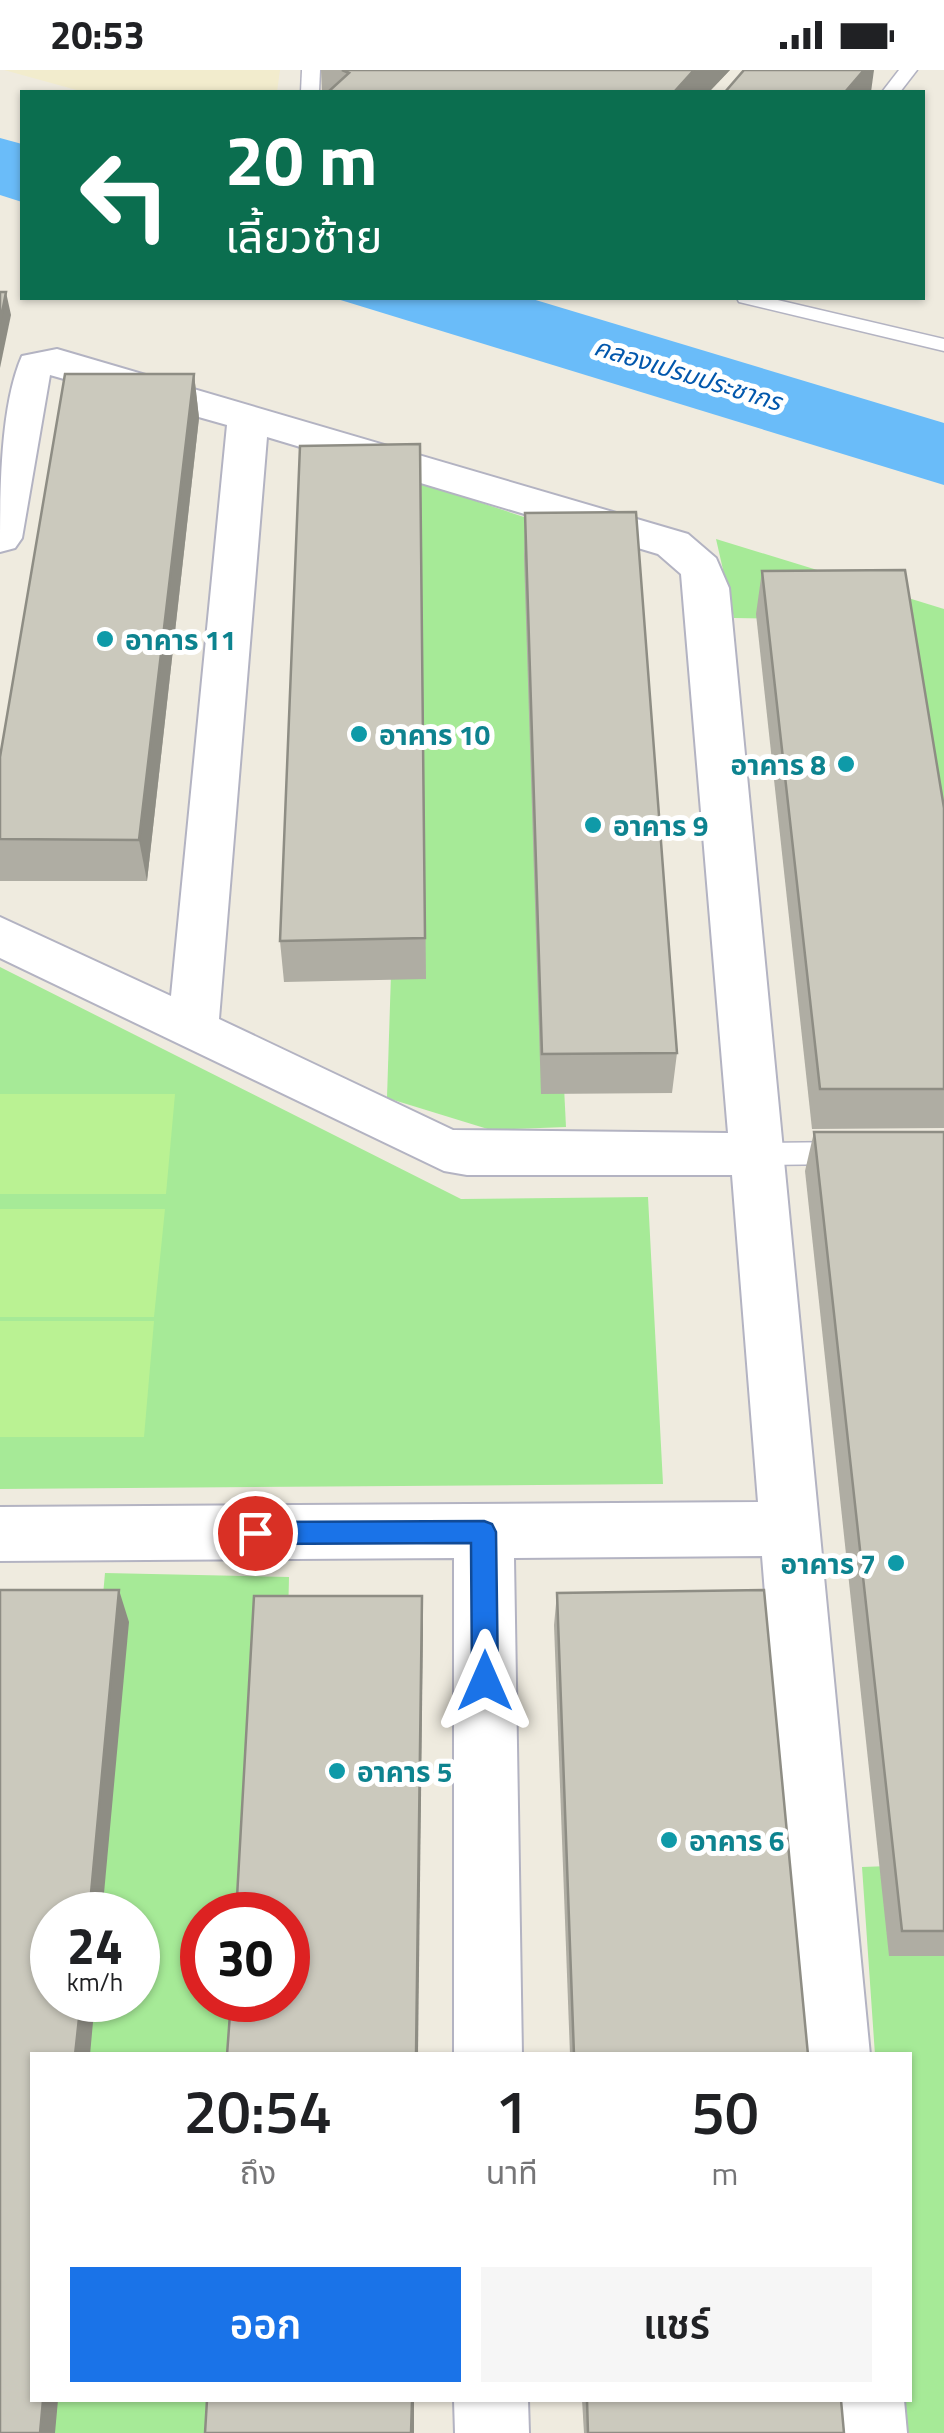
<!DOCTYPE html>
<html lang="th">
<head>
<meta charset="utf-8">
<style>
	body { margin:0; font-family:"Titillium Web","Noto Sans Thai",sans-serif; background:#f6f6f6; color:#202124; height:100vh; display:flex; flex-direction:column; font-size:38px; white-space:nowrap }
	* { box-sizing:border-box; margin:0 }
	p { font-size:32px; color:#757577 }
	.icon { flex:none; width:55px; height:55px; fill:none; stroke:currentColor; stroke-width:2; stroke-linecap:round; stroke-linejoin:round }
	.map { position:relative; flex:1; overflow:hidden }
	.side { position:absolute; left:30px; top:1982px; width:882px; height:350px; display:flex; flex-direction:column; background:#fff; border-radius:0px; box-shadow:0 2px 8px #0004 }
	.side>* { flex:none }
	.banner { position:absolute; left:20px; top:20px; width:905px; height:210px; border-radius:0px; box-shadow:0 2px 8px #0004; background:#0b6e4f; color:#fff; overflow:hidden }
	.speed { position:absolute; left:30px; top:1822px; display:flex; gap:20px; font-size:50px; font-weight:700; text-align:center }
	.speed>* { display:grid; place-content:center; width:130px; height:130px; border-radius:50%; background:#fff; box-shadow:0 2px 8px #0004; line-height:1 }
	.speed small { font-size:25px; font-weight:400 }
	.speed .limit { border:15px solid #d22; background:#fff; color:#111 }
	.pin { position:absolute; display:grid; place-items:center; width:85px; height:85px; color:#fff; margin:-42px; border:5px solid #fff; border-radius:50%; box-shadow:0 2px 10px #0007 }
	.me { position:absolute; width:110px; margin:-55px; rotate:0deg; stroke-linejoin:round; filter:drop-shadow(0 0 8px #0008) }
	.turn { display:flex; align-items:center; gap:35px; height:210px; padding:0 40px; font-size:45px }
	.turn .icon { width:130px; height:130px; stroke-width:2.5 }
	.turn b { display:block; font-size:70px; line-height:85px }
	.eta { display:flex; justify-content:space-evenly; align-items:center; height:170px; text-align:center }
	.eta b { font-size:60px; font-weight:600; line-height:70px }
	.action { display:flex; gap:20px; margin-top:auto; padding:20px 40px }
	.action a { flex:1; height:115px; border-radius:0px; background:#1a73e8; color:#fff; font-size:40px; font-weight:600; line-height:115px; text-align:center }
	.action a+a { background:#f6f6f6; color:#202124 }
	.status { display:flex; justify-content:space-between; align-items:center; height:70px; padding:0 50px; background:#fff; direction:ltr }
	.status svg { height:28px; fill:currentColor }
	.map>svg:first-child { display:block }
</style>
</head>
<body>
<div class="status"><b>20:53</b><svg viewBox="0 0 49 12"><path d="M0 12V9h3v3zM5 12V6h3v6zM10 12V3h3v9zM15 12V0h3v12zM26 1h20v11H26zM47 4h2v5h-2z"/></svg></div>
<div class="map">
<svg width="944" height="2363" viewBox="0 0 944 2363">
	<rect width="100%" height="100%" fill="#efebdf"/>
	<path fill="#f2eccd" d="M4 0H280L277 22H84Z"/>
	<g fill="#a6ea97">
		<path d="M407 408 536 451 566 1057 491 1060 387 1028Z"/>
		<path d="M716 469 944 539V998L880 551 734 548Z"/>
		<path d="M0 897 461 1129 648 1127 663 1414 0 1419Z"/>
		<path d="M105 1503 289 1507 281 1845H202V1930H279L278 1985H61L66 1930H138V1845H74Z"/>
		<path d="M944 1794V2363H903L899 2330H910V1985H875L862 1797Z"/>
		<path d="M32 2330H270L269 2363H27Z"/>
	</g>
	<g fill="#baf293">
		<path d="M0 1024H175L166 1124H0Z"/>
		<path d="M0 1139H165L154 1247H0Z"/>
		<path d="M0 1251H154L144 1367H0Z"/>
	</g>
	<g fill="#6abcf9">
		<path d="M0 68 22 74V132L0 125Z"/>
		<path d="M334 228H529L944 353V415Z"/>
	</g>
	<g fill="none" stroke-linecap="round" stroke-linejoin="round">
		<defs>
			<g id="service">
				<path d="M302 0H320L319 22H301Z"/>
				<path d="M899 0H917L900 22H882Z"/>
				<path d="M737 228H769L944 269V281L739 232Z"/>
				<path d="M845 1072 854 1075 858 1083 854 1091 845 1094 756 1095 747 1092 743 1084 747 1076 756 1073Z"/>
			</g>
			<g id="minor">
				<path d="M57 279 688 464 716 488 729 518 870 1985H802L762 1486 514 1488 522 1985H454V1488L0 1491V1437L758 1432 732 1105H467L444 1101 0 888V847L171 926 227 355 50 305 22 468 15 478 0 482C0 422 0 336 22 286ZM267 367 658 484 681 504 728 1063 453 1060 219 949Z"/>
				<path d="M454 2330H528L529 2363H455Z"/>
				<path d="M830 2330H904L907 2363H833Z"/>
			</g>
		</defs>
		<use href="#service" stroke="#b3b3c2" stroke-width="3"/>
		<use href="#minor" stroke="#b3b3c2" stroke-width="4"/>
		<use href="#service" fill="#fff" fill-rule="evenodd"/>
		<use href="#minor" fill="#fff" fill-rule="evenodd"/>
	</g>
	<g fill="#afada3">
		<path d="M321 0H730L709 22H322Z"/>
		<path d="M194 304 199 348 147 811H0V687Z"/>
		<path d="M421 418 426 909 284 912 280 871Z"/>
		<path d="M525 443 677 983 672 1023 541 1024 524 487Z"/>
		<path d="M762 501 944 738V1058L812 1059 756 544Z"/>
		<path d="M814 1062H944V1886H889L805 1101Z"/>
		<path d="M557 1523 808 1985H570L554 1555Z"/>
		<path d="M582 2330H841L844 2363H584Z"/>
	</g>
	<g fill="#8e8d84">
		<path d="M694 0H730L709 22H674Z"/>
		<path d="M864 0H874L871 22H845Z"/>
		<path d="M6 222 11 245 0 298V253Z"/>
		<path d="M194 304 199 348 147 811 139 770Z"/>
		<path d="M119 1520 129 1552 102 1845H89Z"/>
		<path d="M422 1526 423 1558 418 1985H416Z"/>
		<path d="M81 1930H95L90 1985H75Z"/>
		<path d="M43 2330H58L55 2363H40Z"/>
		<path d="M412 2330H414V2363H411Z"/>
	</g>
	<g fill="#cbc9bd" stroke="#8e8d84" stroke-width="2.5">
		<path d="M342 0H694L674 22H328L349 3Z"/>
		<path d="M744 0H864L845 22H725Z"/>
		<path d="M0 222H6L0 253Z"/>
		<path d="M65 304H194L139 770 0 769V687Z"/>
		<path d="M420 374 425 868 280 871 300 376Z"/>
		<path d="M636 442 677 983 542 984 525 443Z"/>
		<path d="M905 500 944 738V1019H820L762 501Z"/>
		<path d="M814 1062H944V1861H902Z"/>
		<path d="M0 1520H119L89 1845H52V1930H81L75 1985H32V2330H43L40 2363H0Z"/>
		<path d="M764 1520 808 1985H574L557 1523Z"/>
		<path d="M254 1526H422L416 1985H227L231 1930H288V1845H236Z"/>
		<path d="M207 2330H412L411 2363H205Z"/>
		<path d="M587 2330H841L844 2363H588Z"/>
	</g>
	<path fill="#1a73e8" stroke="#114b97" stroke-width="2.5" d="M484 1451 492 1454 496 1462 498 1611 494 1620 485 1623 476 1620 472 1611 471 1473 255 1474 246 1471 243 1463 246 1455 255 1452Z"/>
	<g fill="#0f9aa8" stroke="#fff" stroke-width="4">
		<circle cx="105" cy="569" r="10"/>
		<circle cx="359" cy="664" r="10"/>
		<circle cx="846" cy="694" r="10"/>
		<circle cx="593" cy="755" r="10"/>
		<circle cx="896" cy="1493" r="10"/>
		<circle cx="337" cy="1701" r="10"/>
		<circle cx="669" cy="1770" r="10"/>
	</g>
	<g text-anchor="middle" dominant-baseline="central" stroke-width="10" stroke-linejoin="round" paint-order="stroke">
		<g font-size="25" font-style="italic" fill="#0257ac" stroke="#fff">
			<text transform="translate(688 304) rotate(17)">คลองเปรมประชากร</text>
		</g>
		<g font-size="28" font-weight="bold" fill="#0d838f" stroke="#fff" text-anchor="start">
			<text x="125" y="569">อาคาร 11</text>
			<text x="379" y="664">อาคาร 10</text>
			<text x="826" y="694" text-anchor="end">อาคาร 8</text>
			<text x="613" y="755">อาคาร 9</text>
			<text x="876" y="1493" text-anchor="end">อาคาร 7</text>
			<text x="357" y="1701">อาคาร 5</text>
			<text x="689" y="1770">อาคาร 6</text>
		</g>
	</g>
</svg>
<div class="speed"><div>24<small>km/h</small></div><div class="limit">30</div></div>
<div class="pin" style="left:255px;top:1463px;background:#d93025"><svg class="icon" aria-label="arrive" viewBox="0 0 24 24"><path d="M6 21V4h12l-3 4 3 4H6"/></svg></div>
<svg class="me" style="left:485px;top:1611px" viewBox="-20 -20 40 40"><path d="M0-17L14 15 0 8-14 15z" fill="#1a73e8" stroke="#fff" stroke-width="4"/></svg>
<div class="banner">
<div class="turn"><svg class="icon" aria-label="left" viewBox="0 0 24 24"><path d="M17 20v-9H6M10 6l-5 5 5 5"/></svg><div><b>20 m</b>เลี้ยวซ้าย</div></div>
</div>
<section class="side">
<div class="eta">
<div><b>20:54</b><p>ถึง</p></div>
<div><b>1</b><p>นาที</p></div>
<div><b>50</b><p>m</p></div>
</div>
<div class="action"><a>ออก</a><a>แชร์</a></div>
</section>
</div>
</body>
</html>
